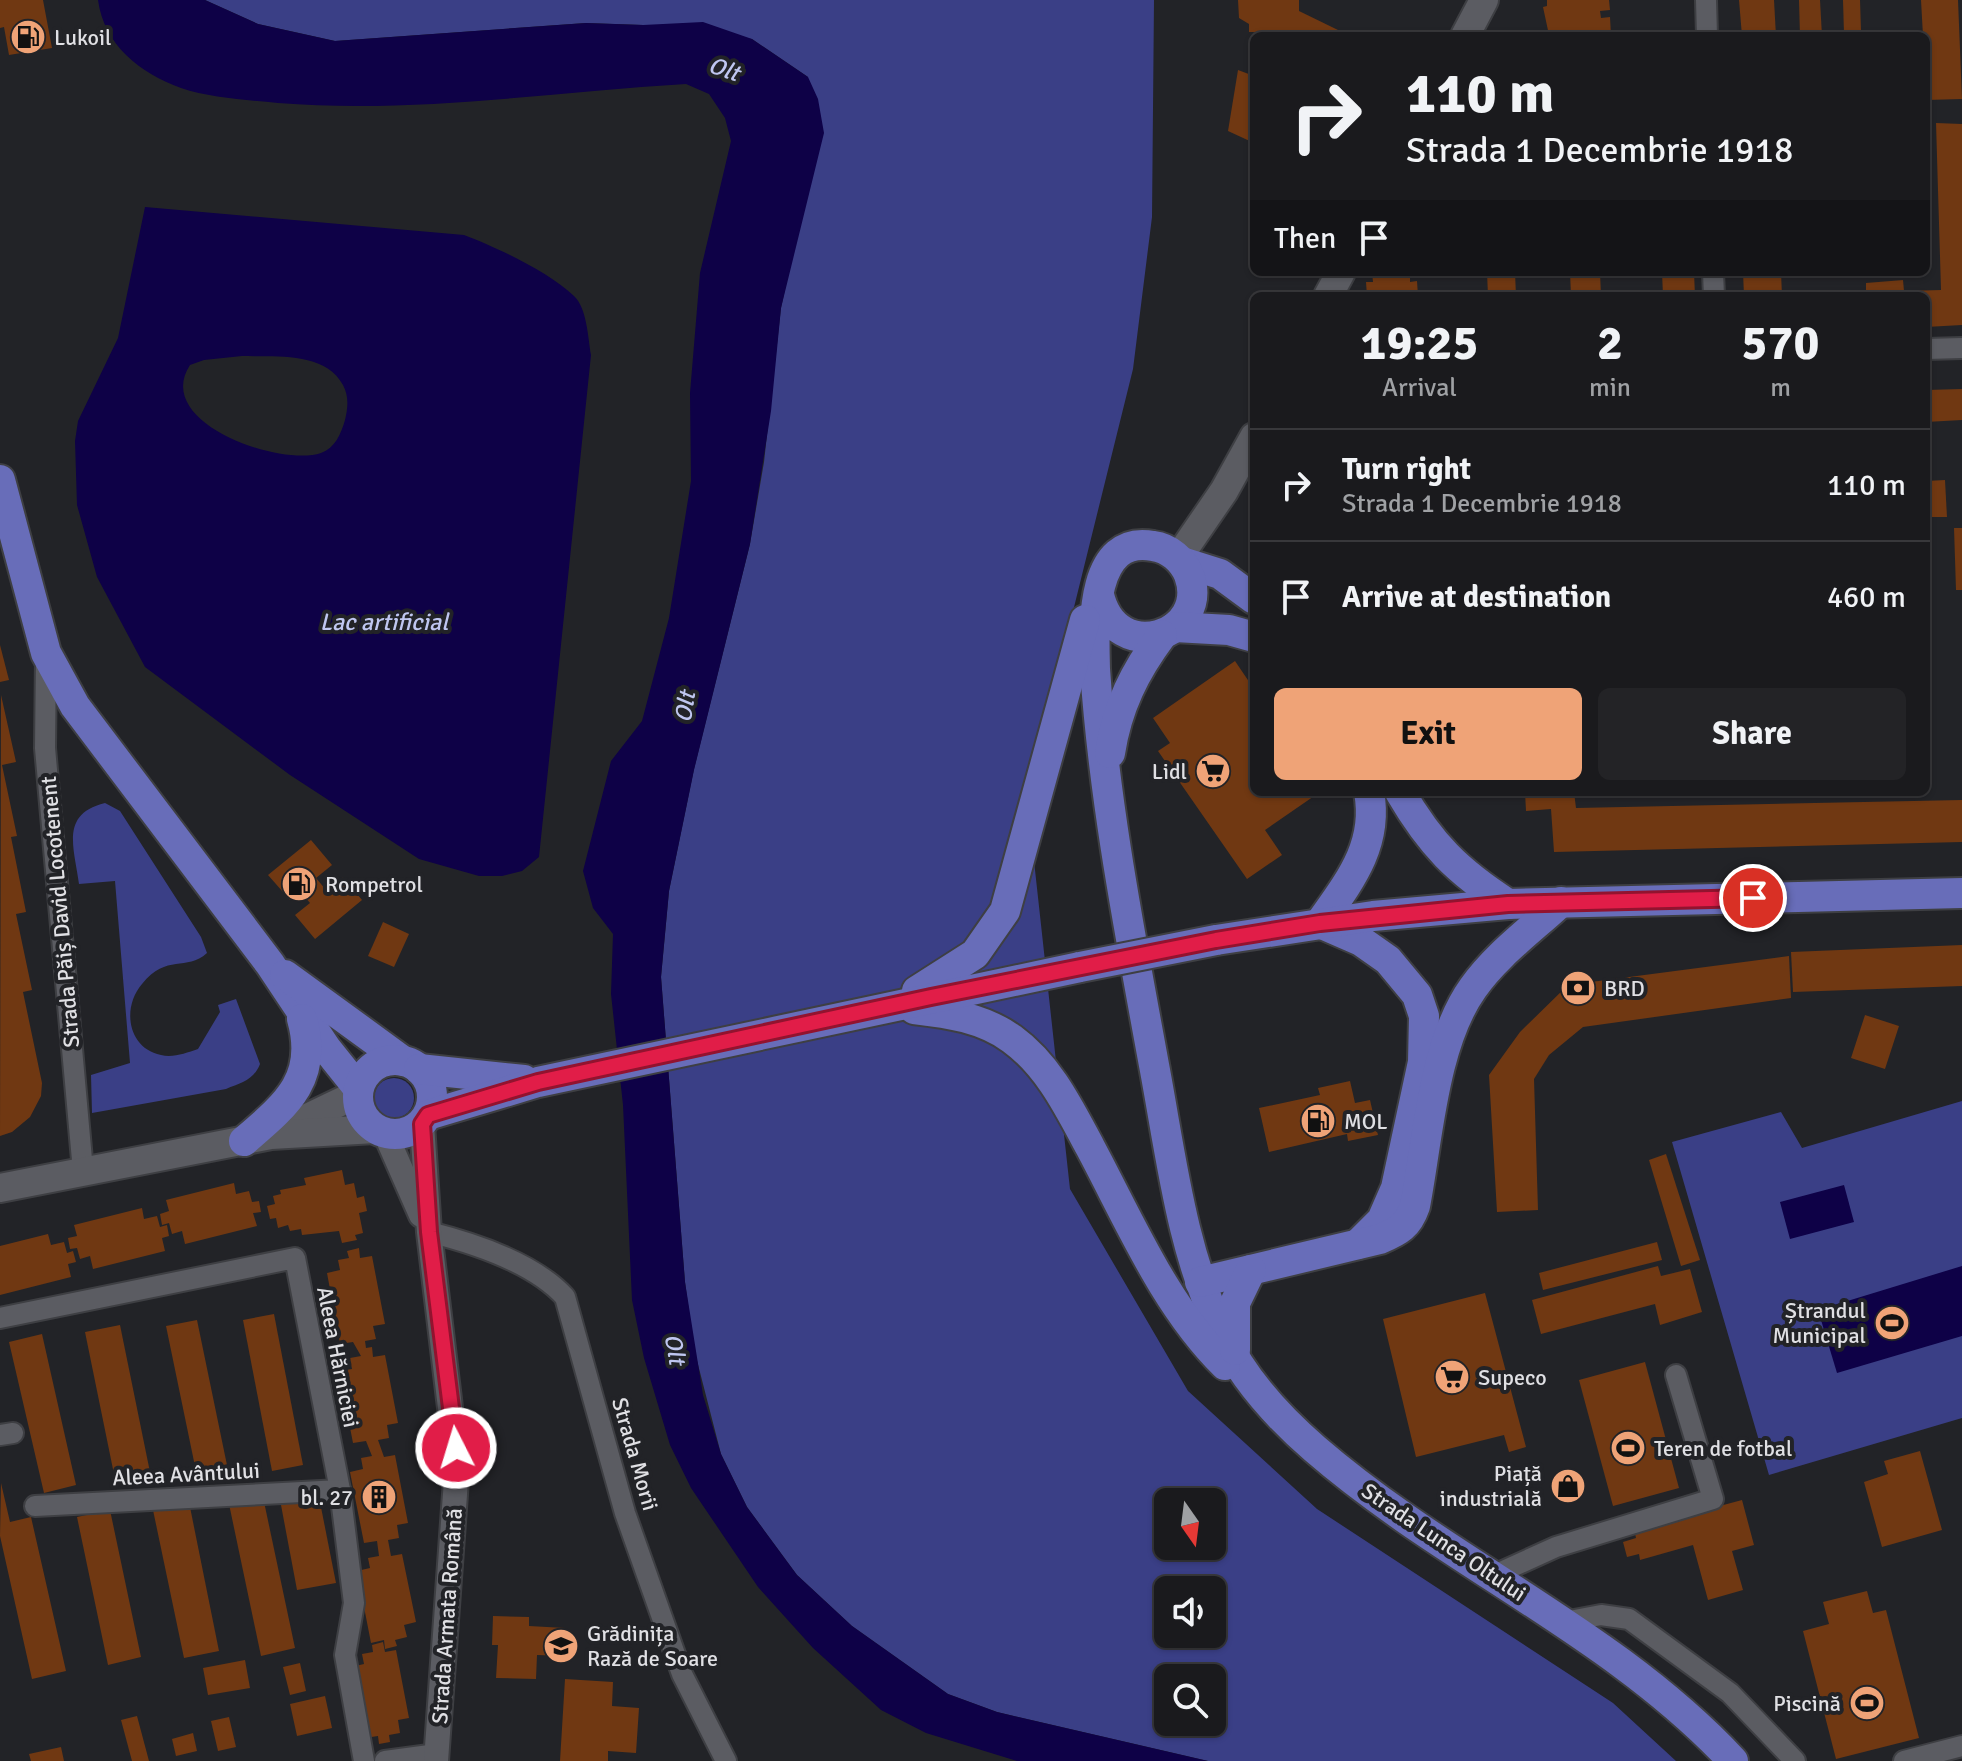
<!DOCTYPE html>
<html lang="en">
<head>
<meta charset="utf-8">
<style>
	body { margin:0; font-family:Signika,sans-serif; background:#232326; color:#f1f3f6; height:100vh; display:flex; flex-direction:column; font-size:30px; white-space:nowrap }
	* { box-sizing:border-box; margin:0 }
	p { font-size:26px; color:#9fa1a4 }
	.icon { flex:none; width:44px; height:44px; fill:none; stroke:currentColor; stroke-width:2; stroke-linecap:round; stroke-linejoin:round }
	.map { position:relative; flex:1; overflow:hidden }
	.sheet { position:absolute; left:1250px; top:292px; width:680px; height:504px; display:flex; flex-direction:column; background:#1a1a1d; border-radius:12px; box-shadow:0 2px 6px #0004,0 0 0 2px #38383b }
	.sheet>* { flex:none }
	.banner { position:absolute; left:1250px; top:32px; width:680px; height:244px; border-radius:12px; box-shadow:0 2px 6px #0004,0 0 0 2px #38383b; background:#1a1a1d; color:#f1f3f6; overflow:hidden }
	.needle { width:52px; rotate:166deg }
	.fabs { position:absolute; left:1154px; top:1488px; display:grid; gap:16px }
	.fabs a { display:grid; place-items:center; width:72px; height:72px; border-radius:12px; background:#1a1a1d; box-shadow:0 2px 6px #0004,0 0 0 2px #38383b; font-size:40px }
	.pin { position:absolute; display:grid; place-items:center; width:68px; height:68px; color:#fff; margin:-34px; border:4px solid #fff; border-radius:50%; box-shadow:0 2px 8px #0007 }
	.me { position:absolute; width:88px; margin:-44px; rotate:355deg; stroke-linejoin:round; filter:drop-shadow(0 0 6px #0008) }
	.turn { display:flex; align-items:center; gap:28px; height:168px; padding:0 24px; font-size:36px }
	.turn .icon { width:104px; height:104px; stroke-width:2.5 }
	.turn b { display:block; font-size:56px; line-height:68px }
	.then { display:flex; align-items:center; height:76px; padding:0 24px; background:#0003; gap:16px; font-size:30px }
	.eta { display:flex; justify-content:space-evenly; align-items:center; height:136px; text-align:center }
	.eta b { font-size:48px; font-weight:800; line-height:56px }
	.button { display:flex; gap:16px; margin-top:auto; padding:16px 24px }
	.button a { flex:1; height:92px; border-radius:12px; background:#efa377; color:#111; font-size:32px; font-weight:800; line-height:92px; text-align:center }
	.button a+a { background:#232326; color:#f1f3f6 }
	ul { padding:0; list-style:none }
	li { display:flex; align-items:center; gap:24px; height:112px; padding:0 24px; border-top:2px solid #38383b }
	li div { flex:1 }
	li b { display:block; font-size:30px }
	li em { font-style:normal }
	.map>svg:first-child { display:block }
</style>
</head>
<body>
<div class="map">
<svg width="1962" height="1761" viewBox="0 0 1962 1761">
	<rect width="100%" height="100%" fill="#222327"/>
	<g fill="#3a3f86" fill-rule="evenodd">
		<path d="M205 0H1154L1152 217 1133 369 1027 797 1070 1189 1188 1391 1317 1509 1613 1703 1676 1761H1208L997 1712 948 1694 852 1626 797 1575 747 1507 721 1454 694 1349 685 1282 661 977 669 891 694 769 750 544 764 462 781 308 790 266 808 77 752 39 643 25 586 23 335 41 258 24ZM1168 1502H1212V1546H1168ZM1168 1590H1212V1634H1168ZM1168 1678H1212V1722H1168Z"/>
		<path d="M105 803 120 811 201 937 207 953C186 972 167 953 142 984 122 1007 127 1048 161 1055 173 1058 186 1053 198 1049L220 1012 218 1005 236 999 260 1064C254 1080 241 1083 226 1089L92 1113 91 1075 130 1063 115 881 79 884C74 847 60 814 105 803Z"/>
		<circle cx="394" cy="1098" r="20"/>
		<path d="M1962 1101V1418L1769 1475 1672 1142 1781 1112 1802 1148Z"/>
	</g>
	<g fill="#0e0147" fill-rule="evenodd">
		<path d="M98 0H205L258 24 335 41 586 23 643 25 703 22 752 39 808 77 818 99 824 133 781 308 771 411 750 544 694 770 669 891 661 977 685 1282 703 1395 721 1454 747 1507 797 1575 852 1626 948 1694 997 1712 1208 1761H1017L926 1733 881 1710 813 1648 758 1587 691 1488 670 1445 644 1358 632 1300 623 1105 611 994 613 934 593 908 583 871 611 761 642 721 669 618 691 481 690 393 700 273 731 141 725 118 709 94 686 84C550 92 414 114 278 103 248 100 210 98 181 88 140 73 104 45 98 0Z"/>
		<path d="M145 207 464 235C496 247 549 272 574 296 587 308 588 338 591 355L539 857 522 871 502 876H479L419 859 290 775 145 667 97 577 77 505 75 441 78 421 118 338ZM242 356C274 357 325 351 343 385 349 396 348 408 345 420 341 434 335 448 321 453 281 467 152 423 190 365L204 360Z"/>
		<path d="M1844 1185 1854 1222 1790 1239 1780 1202Z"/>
		<path d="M1962 1266V1336L1837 1373 1818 1310Z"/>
	</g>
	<g fill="#703812">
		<path d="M0 0H43L52 48 9 55 4 27 0 28Z"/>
		<path d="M1238 0H1299V11L1338 30 1335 36H1260L1259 32H1249V24L1239 18Z"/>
		<path d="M1547 0H1609L1610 10 1600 11 1601 18 1610 17 1611 36 1549 35 1543 7 1547 6Z"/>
		<path d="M1739 0H1774L1776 36H1742Z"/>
		<path d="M1799 0H1820L1822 36H1800Z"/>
		<path d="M1843 0H1860L1861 32 1844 34Z"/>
		<path d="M1921 0H1958L1962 99 1926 100V36H1923Z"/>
		<path d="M1238 70 1254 76V143L1228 131Z"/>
		<path d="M1936 123 1962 124V325L1926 327V296H1866V283L1903 280 1904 291 1941 290Z"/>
		<path d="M1372 272H1410V282L1417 281 1418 296H1367L1366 282H1373Z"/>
		<path d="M1487 272H1515L1516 296H1488Z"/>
		<path d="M1570 272H1600L1601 296H1571Z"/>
		<path d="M1662 272H1694L1695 296H1663Z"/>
		<path d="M1743 272H1781L1782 296H1744Z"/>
		<path d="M1962 389V420L1926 422V390Z"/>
		<path d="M1945 480 1947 517H1926V481Z"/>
		<path d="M1954 528H1962V590H1956Z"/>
		<path d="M0 645 9 680 0 682Z"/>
		<path d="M1235 661 1254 689V792H1320L1265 830 1282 855 1247 879 1158 751 1170 743 1153 718Z"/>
		<path d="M1 695 16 762 2 765 17 836 11 837 26 912 16 914 32 990 23 992 42 1083 41 1096 30 1117 12 1132 0 1136Z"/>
		<path d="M1525 792H1574L1576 808 1962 800V842L1554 852 1551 809 1526 811Z"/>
		<path d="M311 840 332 865 316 878 326 890 343 877 362 900 315 939 295 915 310 903 300 891 290 900 268 875Z"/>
		<path d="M383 922 409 934 394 967 368 956Z"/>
		<path d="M1962 945V986L1793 992 1791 952Z"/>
		<path d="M1789 956 1791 998 1583 1027 1549 1055 1534 1079 1538 1210 1497 1212 1489 1075 1520 1032 1568 985Z"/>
		<path d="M1865 1015 1899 1026 1885 1069 1851 1058Z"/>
		<path d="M1350 1081 1355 1103 1370 1100 1378 1135 1348 1141 1347 1134 1269 1152 1259 1108 1320 1095 1318 1088Z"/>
		<path d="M1666 1154 1700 1260 1681 1266 1649 1160Z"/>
		<path d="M342 1170 345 1185 354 1183 357 1198 364 1196 367 1211 359 1213 363 1233 355 1235 357 1240 342 1243 339 1231 302 1235 301 1229 290 1231 288 1225 278 1228 276 1218 270 1219 267 1206 275 1204 273 1196 281 1194 280 1190 306 1185 304 1178Z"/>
		<path d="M234 1183 236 1194 249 1191 252 1202 259 1201 261 1212 253 1213 257 1226 185 1244 182 1231 172 1234 169 1223 162 1225 160 1214 169 1211 166 1200Z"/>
		<path d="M142 1208 144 1219 157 1216 160 1227 167 1225 169 1236 162 1238 165 1251 93 1269 90 1256 80 1259 77 1248 70 1249 68 1238 77 1236 74 1225Z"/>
		<path d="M48 1234 51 1245 64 1242 67 1253 73 1251 76 1262 68 1264 71 1277 0 1295V1246Z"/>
		<path d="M1657 1242 1662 1260 1543 1290 1539 1273Z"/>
		<path d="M359 1248 360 1258 372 1256 385 1324 373 1326 376 1339 365 1341 366 1348 372 1347 373 1357 385 1355 398 1423 387 1425 389 1438 378 1440 384 1457 395 1455 408 1523 397 1525 399 1538 388 1540 391 1556 402 1554 416 1622 404 1625 407 1637 395 1640 397 1646 385 1649 384 1640 371 1643 357 1571 370 1568 368 1558 379 1556 377 1541 364 1543 350 1472 363 1469 361 1458 372 1456 366 1441 353 1443 339 1371 352 1369 350 1358 361 1356 353 1342 340 1344 327 1273 340 1270 338 1260 349 1258 347 1251Z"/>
		<path d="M1658 1266 1661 1276 1690 1269 1702 1312 1660 1325 1655 1304 1541 1334 1532 1300Z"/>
		<path d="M1485 1293 1526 1447 1509 1452 1504 1435 1416 1457 1383 1319Z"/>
		<path d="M274 1314 303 1465 272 1471 243 1320Z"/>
		<path d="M197 1320 228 1470 197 1476 166 1326Z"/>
		<path d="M120 1325 151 1477 116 1484 85 1332Z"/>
		<path d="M42 1334 76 1485 44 1493 9 1342Z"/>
		<path d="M1645 1362 1679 1488 1613 1506 1579 1380Z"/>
		<path d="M1920 1451 1942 1530 1882 1547 1864 1482 1888 1474 1884 1461Z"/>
		<path d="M1 1483 10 1522 31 1517 66 1671 32 1679 0 1536Z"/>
		<path d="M263 1497 295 1648 261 1656 229 1504Z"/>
		<path d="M319 1497 336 1583 297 1590 281 1505Z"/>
		<path d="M1742 1500 1754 1545 1732 1551 1743 1590 1708 1600 1693 1545 1640 1560 1639 1554 1627 1557 1623 1542 1636 1538 1634 1529Z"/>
		<path d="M189 1502 219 1651 184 1658 153 1510Z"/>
		<path d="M110 1510 141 1657 108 1665 77 1517Z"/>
		<path d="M1867 1591 1873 1613 1886 1610 1919 1738 1836 1759 1803 1631 1829 1624 1823 1602Z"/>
		<path d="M493 1616 529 1617V1626L565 1628 564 1656 537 1655 536 1679 496 1678 498 1645H492Z"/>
		<path d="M383 1642 385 1652 396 1650 409 1718 398 1720 400 1733 389 1735 390 1742 379 1744 378 1736 365 1738 351 1667 364 1664 362 1654 373 1652 372 1645Z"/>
		<path d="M245 1660 250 1688 208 1695 203 1668Z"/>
		<path d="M300 1663 306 1691 290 1695 283 1667Z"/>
		<path d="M565 1679 613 1682 612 1706 639 1708 636 1753 608 1751V1761H560Z"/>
		<path d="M325 1696 332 1728 297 1736 290 1704Z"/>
		<path d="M137 1716 149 1761H132L121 1720Z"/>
		<path d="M229 1717 236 1747 218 1751 211 1721Z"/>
		<path d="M193 1733 197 1751 176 1756 172 1739Z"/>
		<path d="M61 1747 64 1761H31L29 1754Z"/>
	</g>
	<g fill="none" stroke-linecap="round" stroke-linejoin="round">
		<defs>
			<g id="minor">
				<path d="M1706 0 1707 36"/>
				<path d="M1713 272 1714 296"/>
				<path d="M1926 349 1962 348"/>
				<path d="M46 657 45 748 83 1171"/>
				<path d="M429 1232C473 1243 534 1263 565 1297L625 1513 682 1674 726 1761"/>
				<path d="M0 1318 295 1258 340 1490 354 1603 345 1655 364 1761"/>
				<path d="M0 1435 13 1433"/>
				<path d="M35 1506 340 1490"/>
				<path d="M1490 1577 1556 1547 1713 1499 1676 1375"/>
				<path d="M1564 1622 1601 1615 1629 1619 1730 1693 1795 1761"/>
				<path d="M385 1761 437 1754"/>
				<path d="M1904 1761 1962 1746"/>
			</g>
			<g id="tertiary">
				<path d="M422 1124 429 1232 457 1466 436 1761"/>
				<path d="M385 1133 421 1215"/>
			</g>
			<g id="secondary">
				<path d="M1465 36 1484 0"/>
				<path d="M1328 296 1341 272"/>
				<path d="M1178 558 1224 491 1254 437"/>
				<path d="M282 1130 357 1094"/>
				<path d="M0 1188 271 1135 375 1129"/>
			</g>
			<g id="primary">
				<path d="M0 480 46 653 75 706 270 964 326 1048 358 1088"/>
				<path d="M1182 562 1220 574 1254 599"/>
				<path d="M1099 595C1116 668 1211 635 1189 575 1183 560 1169 548 1153 546 1089 534 1094 629 1095 669 1104 802 1130 934 1154 1065 1171 1155 1181 1250 1222 1334 1243 1379 1278 1417 1315 1449 1448 1564 1613 1632 1733 1761"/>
				<path d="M1175 627 1229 630 1254 637"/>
				<path d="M1110 753C1117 707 1135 671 1162 635"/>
				<path d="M1400 792C1431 845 1457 871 1508 904"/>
				<path d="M1320 923C1349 882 1379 845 1369 792"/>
				<path d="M1322 924 1361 941 1388 960 1417 995 1424 1016 1423 1062 1396 1188 1382 1220 1358 1244"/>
				<path d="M1216 940 1373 916 1508 904 1962 893"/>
				<path d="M285 975 403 1061"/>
				<path d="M917 991 975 954 1005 911 1085 620"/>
				<path d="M914 1009C949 1013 983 1018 1012 1039 1049 1066 1069 1108 1090 1147 1129 1220 1165 1306 1225 1365"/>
				<circle cx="395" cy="1097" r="37"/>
				<path d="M419 1069 524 1080"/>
				<path d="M428 1115 538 1082 1080 967"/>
				<path d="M244 1141C286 1105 319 1079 302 1019"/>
				<path d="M1200 1282 1380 1239C1399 1231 1408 1226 1415 1206 1428 1139 1433 1044 1473 988 1496 955 1532 929 1561 902"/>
				<path d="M1235 1350V1303L1251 1270"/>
			</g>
		</defs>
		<use href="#minor" stroke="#3e3f43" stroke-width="24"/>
		<use href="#tertiary" stroke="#3e3f43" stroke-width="28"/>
		<use href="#secondary" stroke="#3e3f43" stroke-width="32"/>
		<use href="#primary" stroke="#3e3f43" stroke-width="34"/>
		<use href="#minor" stroke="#5b5c62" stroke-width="20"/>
		<use href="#tertiary" stroke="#5b5c62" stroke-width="24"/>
		<use href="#secondary" stroke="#5b5c62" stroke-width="28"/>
		<use href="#primary" stroke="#686db9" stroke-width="30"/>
		<defs>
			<path id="primary-bridge" d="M1080 967 1216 940"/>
		</defs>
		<use href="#primary-bridge" stroke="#3e3f43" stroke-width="34" stroke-linecap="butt"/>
		<use href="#primary-bridge" stroke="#686db9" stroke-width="30"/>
	</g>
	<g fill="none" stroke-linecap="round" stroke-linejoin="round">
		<defs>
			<path id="route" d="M456 1448 429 1232 422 1124 428 1115 538 1082 931 997 1216 940 1320 923 1508 904 1753 898"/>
		</defs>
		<use href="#route" stroke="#92132f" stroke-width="20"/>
		<use href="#route" stroke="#e11d48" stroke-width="14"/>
	</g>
	<defs>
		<symbol id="fuel-disc" viewBox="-11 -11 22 22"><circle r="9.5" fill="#efa377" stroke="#222327"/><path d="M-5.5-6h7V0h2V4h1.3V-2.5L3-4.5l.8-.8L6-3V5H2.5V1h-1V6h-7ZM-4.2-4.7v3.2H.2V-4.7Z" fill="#111"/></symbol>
		<symbol id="supermarket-disc" viewBox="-11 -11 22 22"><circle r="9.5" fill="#efa377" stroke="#222327"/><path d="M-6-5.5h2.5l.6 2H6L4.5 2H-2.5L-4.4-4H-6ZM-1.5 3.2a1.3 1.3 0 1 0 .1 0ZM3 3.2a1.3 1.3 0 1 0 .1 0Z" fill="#111"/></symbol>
		<symbol id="bank-disc" viewBox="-11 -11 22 22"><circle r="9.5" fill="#efa377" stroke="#222327"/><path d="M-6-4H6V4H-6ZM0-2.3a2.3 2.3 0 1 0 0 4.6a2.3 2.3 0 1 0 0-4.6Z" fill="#111"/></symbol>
		<symbol id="stadium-disc" viewBox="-11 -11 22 22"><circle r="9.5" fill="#efa377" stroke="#222327"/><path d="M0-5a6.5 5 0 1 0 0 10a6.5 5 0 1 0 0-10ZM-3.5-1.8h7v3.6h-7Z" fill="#111"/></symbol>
		<symbol id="shop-disc" viewBox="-11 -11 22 22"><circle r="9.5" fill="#efa377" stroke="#222327"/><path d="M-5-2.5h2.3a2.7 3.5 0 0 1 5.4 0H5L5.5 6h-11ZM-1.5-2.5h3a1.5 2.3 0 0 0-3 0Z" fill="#111"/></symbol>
		<symbol id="building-disc" viewBox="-11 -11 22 22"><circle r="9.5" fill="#efa377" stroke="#222327"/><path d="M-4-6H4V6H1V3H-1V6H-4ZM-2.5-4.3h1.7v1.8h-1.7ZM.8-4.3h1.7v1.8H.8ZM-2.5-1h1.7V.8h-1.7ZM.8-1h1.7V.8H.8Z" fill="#111"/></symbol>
		<symbol id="school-disc" viewBox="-11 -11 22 22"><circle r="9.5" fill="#efa377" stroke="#222327"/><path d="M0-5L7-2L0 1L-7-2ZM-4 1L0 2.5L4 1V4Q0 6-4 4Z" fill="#111"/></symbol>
	</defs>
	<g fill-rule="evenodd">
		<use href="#fuel-disc" x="8" y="17" width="40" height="40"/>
		<use href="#supermarket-disc" x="1193" y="751" width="40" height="40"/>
		<use href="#fuel-disc" x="279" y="864" width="40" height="40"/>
		<use href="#bank-disc" x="1558" y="968" width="40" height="40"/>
		<use href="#fuel-disc" x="1298" y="1101" width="40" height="40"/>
		<use href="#stadium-disc" x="1872" y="1303" width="40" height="40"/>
		<use href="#supermarket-disc" x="1432" y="1357" width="40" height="40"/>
		<use href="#stadium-disc" x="1608" y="1428" width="40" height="40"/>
		<use href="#shop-disc" x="1548" y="1466" width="40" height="40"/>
		<use href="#building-disc" x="359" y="1477" width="40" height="40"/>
		<use href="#school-disc" x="541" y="1626" width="40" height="40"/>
		<use href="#stadium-disc" x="1847" y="1683" width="40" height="40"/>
	</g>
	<g text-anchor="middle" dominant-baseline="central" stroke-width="8" stroke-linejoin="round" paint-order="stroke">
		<g font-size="22" fill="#e0e0e4" stroke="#222327" text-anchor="start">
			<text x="54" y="37">Lukoil</text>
			<text x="1187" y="771" text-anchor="end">Lidl</text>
			<text x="325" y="884">Rompetrol</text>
			<text x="1604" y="988">BRD</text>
			<text x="1344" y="1121">MOL</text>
			<text x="1866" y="1310" text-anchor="end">Ștrandul<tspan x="1866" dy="25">Municipal</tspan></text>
			<text x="1478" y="1377">Supeco</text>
			<text x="1654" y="1448">Teren de fotbal</text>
			<text x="1542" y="1473" text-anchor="end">Piață<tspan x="1542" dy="25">industrială</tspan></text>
			<text x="353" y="1497" text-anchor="end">bl. 27</text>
			<text x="587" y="1633">Grădinița<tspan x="587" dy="25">Rază de Soare</tspan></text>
			<text x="1841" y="1703" text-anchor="end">Piscină</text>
		</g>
		<g font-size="22" fill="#e0e0e4" stroke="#222327">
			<text transform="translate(60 912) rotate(-95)">Strada Păiș David Locotenent</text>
			<text transform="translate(338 1357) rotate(79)">Aleea Hărniciei</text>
			<text transform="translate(635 1454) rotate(74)">Strada Morii</text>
			<text transform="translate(186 1474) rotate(-3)">Aleea Avântului</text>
			<text transform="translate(1444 1542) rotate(34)">Strada Lunca Oltului</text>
			<text transform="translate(447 1616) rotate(-86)">Strada Armata Română</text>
		</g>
		<g font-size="24" font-style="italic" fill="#bfc6f0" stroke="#222327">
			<text transform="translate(724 69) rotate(19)">Olt</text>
			<text x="384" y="622">Lac artificial</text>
			<text transform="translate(685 707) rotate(-81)">Olt</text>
			<text transform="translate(675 1349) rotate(80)">Olt</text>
		</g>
	</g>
</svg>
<div class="fabs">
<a><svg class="needle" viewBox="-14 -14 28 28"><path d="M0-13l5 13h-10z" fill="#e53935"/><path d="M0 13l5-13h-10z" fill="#9fa1a4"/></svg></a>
<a><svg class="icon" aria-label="sound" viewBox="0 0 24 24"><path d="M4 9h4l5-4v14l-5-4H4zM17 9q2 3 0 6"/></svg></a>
<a><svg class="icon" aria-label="search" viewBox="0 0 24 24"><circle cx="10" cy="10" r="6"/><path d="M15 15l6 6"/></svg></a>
</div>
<div class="pin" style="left:1753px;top:898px;background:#d93025"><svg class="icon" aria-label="arrive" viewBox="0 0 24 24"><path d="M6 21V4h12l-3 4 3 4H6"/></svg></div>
<svg class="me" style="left:456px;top:1448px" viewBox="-20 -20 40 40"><circle r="17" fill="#e11d48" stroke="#fff" stroke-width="3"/><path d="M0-11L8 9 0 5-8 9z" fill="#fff"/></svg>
<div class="banner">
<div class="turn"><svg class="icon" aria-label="right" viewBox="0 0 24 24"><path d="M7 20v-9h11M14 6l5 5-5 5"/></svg><div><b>110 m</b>Strada 1 Decembrie 1918</div></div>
<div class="then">Then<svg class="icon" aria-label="arrive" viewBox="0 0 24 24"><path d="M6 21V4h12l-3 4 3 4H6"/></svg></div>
</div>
<section class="sheet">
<div class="eta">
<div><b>19:25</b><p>Arrival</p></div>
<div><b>2</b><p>min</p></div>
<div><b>570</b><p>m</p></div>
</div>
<ul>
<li><svg class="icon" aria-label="right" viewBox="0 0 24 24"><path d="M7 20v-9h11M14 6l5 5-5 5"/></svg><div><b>Turn right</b><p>Strada 1 Decembrie 1918</p></div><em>110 m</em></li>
<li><svg class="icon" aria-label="arrive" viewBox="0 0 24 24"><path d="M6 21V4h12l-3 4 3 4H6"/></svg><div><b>Arrive at destination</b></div><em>460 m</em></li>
</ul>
<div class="button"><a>Exit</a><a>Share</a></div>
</section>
</div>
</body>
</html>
